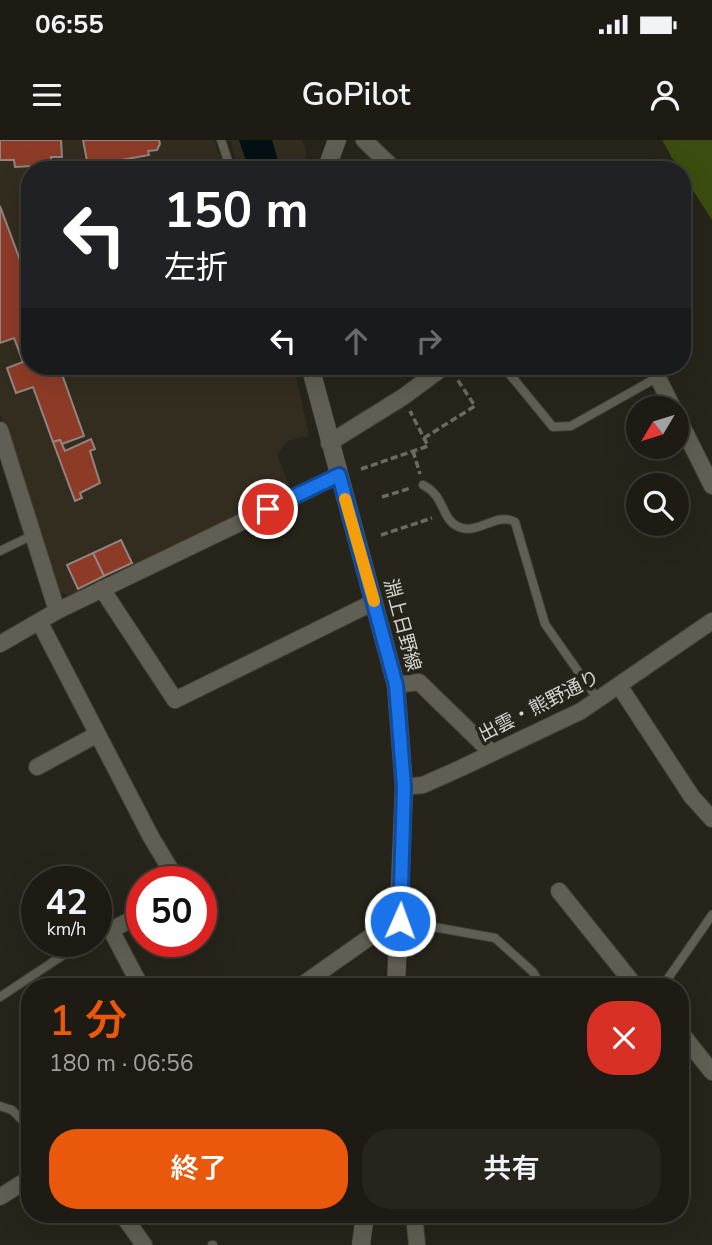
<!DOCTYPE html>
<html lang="ja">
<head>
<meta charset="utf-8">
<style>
	body { margin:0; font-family:"Nunito Sans","Noto Sans JP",sans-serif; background:#25241d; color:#f1f3f6; height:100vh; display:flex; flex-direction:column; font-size:26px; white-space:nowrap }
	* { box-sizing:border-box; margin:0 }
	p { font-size:23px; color:#a0a1a0 }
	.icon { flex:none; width:38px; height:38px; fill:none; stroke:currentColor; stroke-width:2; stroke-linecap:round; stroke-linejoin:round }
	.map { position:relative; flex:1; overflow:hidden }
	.sheet { position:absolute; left:21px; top:838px; width:668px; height:245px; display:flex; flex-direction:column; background:#1d1b14; border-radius:28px; box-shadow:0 7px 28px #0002,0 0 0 2px #3b3934 }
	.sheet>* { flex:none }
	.hud { position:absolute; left:21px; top:21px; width:670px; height:214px; border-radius:28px; box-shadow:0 7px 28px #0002,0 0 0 2px #3b3934; background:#202124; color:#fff; overflow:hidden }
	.needle { width:46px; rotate:232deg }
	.buttons { position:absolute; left:626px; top:256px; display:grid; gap:14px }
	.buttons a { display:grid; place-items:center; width:63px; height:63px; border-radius:50%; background:#1d1b14; box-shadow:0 7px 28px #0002,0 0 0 2px #3b3934; font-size:35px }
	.speed { position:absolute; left:21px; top:726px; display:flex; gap:14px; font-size:35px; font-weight:700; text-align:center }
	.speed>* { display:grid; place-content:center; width:91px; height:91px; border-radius:50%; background:#1d1b14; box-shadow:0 7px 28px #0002,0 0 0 2px #3b3934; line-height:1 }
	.speed small { font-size:18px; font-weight:400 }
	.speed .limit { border:10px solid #d22; background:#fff; color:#111 }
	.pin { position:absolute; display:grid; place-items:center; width:60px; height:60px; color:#fff; margin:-30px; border:4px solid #fff; border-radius:50%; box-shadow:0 2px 7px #0007 }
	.me { position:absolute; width:77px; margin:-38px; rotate:2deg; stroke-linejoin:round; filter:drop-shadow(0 0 5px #0008) }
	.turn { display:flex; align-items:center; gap:24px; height:147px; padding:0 28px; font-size:32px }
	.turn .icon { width:91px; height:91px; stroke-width:2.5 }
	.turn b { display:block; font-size:49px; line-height:60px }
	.lanes { display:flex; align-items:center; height:66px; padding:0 28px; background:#0003; justify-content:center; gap:35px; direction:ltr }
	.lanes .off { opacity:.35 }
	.round { display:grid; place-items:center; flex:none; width:74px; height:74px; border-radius:28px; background:#25241d }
	.summary { display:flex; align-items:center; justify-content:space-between; height:119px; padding:0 28px }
	h1 { font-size:42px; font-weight:600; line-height:52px; color:#ea580c }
	.cta { display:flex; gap:14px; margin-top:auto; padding:14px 28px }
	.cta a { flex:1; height:80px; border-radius:28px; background:#ea580c; color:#fff; font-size:28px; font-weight:600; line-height:80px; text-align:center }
	.cta a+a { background:#25241d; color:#f1f3f6 }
	.status { display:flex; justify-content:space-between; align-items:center; height:49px; padding:0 35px; background:#1d1b14; direction:ltr }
	.status svg { height:19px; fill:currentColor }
	header { display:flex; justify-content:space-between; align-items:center; height:91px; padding:0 28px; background:#1d1b14; font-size:32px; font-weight:600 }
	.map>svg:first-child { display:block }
</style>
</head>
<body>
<div class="status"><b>06:55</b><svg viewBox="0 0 49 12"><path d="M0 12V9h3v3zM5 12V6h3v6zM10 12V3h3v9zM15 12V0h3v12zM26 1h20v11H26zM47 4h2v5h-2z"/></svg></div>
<header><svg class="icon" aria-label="menu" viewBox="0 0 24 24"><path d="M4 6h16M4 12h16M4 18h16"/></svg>GoPilot<svg class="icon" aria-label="person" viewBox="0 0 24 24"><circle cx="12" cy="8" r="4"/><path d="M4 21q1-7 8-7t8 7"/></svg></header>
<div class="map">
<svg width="712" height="1105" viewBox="0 0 712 1105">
	<rect width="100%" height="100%" fill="#27241b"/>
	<g fill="#322d1e">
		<path d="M0 0H214L224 30H30V226H294L309 296 287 301 277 315 291 350 68 456 57 450 0 274Z"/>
		<path d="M230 0H302L307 14 302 25 307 30H239Z"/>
	</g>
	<path fill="#3b4e0f" d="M662 0H712V80L683 35 682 30H679Z"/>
	<path fill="#031115" d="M239 0H272L281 30H249Z"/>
	<g fill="#8d3b26" stroke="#918481" stroke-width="2">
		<path d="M0 0H61L62 17H51V25L15 27 14 20H0Z"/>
		<path d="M83 0H159L160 4 157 10 148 11 149 15 88 26Z"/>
		<path d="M0 66 30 147V226H59L84 296 62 304 60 300 53 302 33 247 16 253 7 228 23 222 14 198 0 203Z"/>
		<path d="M91 299 95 309 90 311 100 343 80 353 82 358 75 361 53 302 60 300 65 311Z"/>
		<path d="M121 400 132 423 104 436 93 413Z"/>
		<path d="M93 413 104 436 78 449 67 425Z"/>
	</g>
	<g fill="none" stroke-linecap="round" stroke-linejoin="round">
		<defs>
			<g id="service">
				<path d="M221 0 231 30"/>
				<path d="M503 226 553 287 571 286 658 237"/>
				<path d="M423 345C445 356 441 378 457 386 476 397 497 371 515 382L545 484 599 561"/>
				<path d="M0 411 35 394"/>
				<path d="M400 781 495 798 533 832 542 847"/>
				<path d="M96 795 111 790"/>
				<path d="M662 847 712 775"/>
				<path d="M0 857 83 802"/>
				<path d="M0 966 12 970 30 988"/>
				<path d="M212 1105H213"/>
			</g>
			<g id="minor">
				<path d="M364 0 395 30"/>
				<path d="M652 226 673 268"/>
				<path d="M677 276 712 346"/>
				<path d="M0 290 57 471"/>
				<path d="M329 303 403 257 445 226"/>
				<path d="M102 449 175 560 374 462"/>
				<path d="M40 483 151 697 178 742"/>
				<path d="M0 504 57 471 339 335"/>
				<path d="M396 545 419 542 492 613"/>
				<path d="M620 547 692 657 712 679"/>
				<path d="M37 627 96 595"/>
				<path d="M404 647 423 645 461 628 581 571 712 481"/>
				<path d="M559 751 636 847"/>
				<path d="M141 847 111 790 142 774"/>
				<path d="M299 847 394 780 400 781"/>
				<path d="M681 893 712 932"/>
				<path d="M0 1057 30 1038"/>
				<path d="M122 1074 144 1105"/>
				<path d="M414 1074 417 1105"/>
			</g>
			<g id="secondary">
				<path d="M326 30 337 0"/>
				<path d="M310 226 396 545 404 647 396 847"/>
				<path d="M361 1105 365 1074"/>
			</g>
		</defs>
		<use href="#service" stroke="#43413a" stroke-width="10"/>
		<use href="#minor" stroke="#43413a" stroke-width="18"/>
		<use href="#secondary" stroke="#43413a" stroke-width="19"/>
		<g stroke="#6c6a62" stroke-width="3.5" stroke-dasharray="7 3.5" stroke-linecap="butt">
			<path d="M424 298 475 266 457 239"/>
			<path d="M413 311 420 334"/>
			<path d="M361 329 428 306 410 271"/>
			<path d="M382 357 411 348"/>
			<path d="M381 395 432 378"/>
		</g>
		<use href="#service" stroke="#615e53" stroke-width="8"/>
		<use href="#minor" stroke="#615e53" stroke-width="16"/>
		<use href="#secondary" stroke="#615e53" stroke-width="18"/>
	</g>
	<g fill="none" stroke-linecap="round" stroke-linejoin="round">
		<defs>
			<path id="route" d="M268 369 339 335 396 545 404 647 400 781"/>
		</defs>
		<use href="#route" stroke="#114b97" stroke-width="18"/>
		<use href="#route" stroke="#1a73e8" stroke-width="12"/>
		<path stroke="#f59e0b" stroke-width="12" d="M345 359 374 461"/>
	</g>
	<g text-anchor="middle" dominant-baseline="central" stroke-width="7" stroke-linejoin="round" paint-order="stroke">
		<g font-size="19" fill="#d5d4ce" stroke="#27241b">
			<text transform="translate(402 485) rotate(75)">淵上日野線</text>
			<text transform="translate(539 566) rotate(-27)">出雲・熊野通り</text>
		</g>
	</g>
</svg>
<div class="buttons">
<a><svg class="needle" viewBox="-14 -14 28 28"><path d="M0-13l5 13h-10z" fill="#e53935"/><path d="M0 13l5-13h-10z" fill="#a0a1a0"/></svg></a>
<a><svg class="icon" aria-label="search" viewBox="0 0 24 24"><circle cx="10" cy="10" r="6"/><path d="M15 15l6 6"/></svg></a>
</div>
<div class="speed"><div>42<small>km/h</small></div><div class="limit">50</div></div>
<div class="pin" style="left:268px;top:369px;background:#d93025"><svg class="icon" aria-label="arrive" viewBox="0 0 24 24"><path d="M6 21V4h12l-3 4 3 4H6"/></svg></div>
<svg class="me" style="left:400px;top:781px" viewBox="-20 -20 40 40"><circle r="17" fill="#1a73e8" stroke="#fff" stroke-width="3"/><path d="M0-11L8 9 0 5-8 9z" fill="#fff"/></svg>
<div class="hud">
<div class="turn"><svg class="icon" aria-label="left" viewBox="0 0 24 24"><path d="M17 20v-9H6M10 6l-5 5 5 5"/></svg><div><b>150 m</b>左折</div></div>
<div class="lanes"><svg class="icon" aria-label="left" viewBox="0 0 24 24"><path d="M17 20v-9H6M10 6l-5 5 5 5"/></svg><svg class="icon off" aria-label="ahead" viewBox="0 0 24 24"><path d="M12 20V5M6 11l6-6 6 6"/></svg><svg class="icon off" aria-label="right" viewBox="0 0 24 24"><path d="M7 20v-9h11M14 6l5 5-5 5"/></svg></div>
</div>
<section class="sheet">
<div class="summary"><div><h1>1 分</h1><p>180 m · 06:56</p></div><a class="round" style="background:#d93025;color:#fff"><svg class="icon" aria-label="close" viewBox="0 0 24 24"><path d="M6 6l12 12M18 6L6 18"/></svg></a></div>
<div class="cta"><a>終了</a><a>共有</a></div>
</section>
</div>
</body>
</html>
